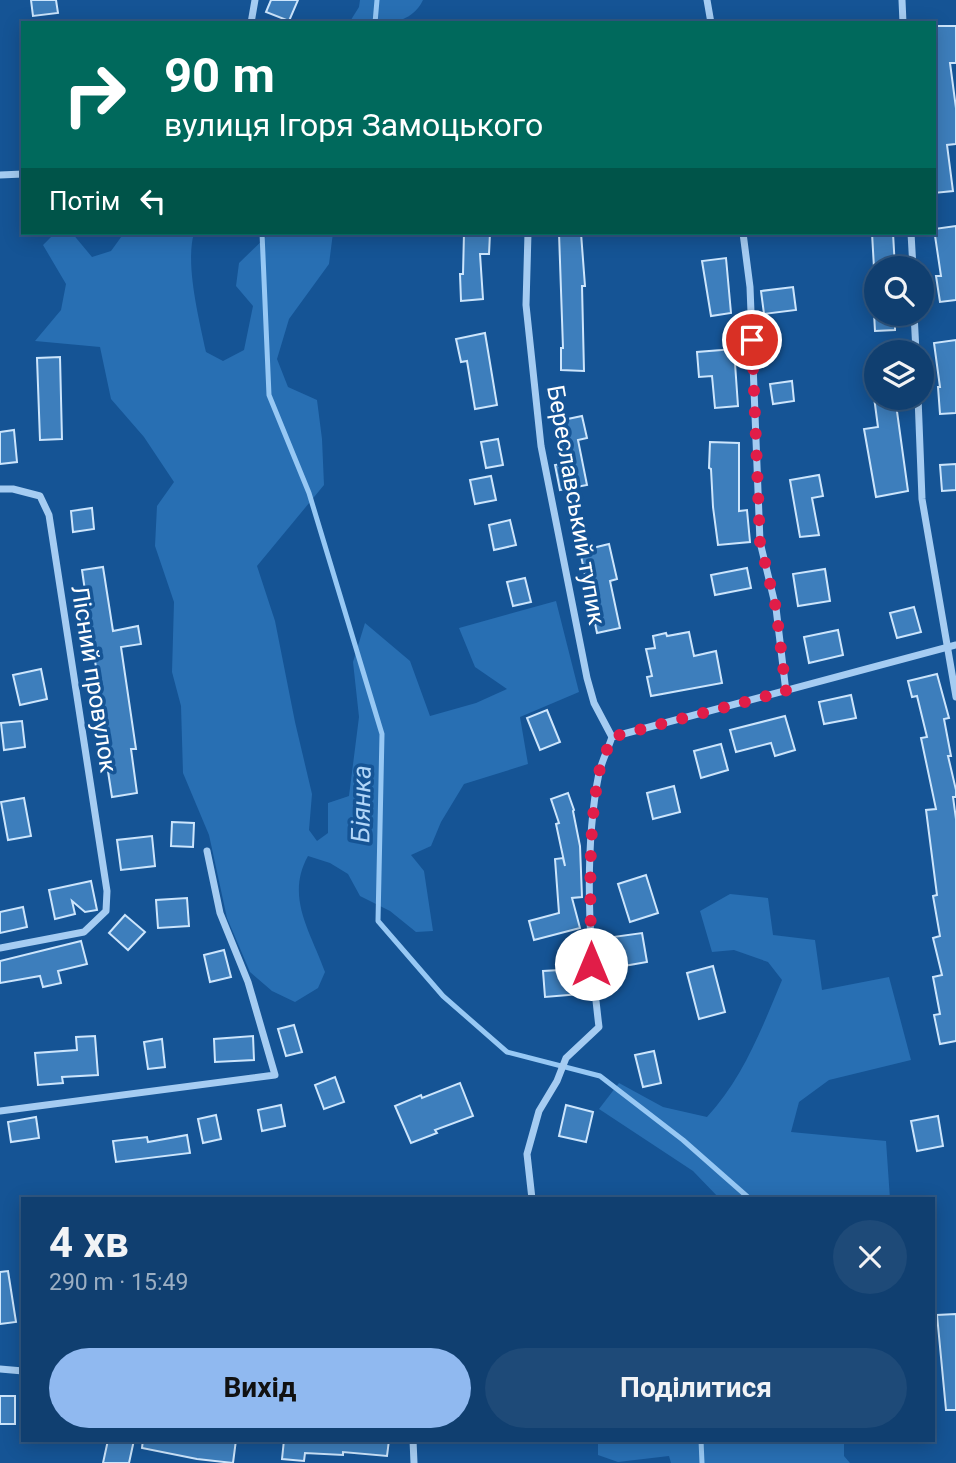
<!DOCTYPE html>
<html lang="uk">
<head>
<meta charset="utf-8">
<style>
	body { margin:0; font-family:Roboto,sans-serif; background:#1e4a78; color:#f1f3f6; height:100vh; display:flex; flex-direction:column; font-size:26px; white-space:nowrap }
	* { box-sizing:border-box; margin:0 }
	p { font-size:23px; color:#9cafc3 }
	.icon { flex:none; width:38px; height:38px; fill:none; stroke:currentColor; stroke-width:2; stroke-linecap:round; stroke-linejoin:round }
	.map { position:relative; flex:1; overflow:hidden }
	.drawer { position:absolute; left:21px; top:1197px; width:914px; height:245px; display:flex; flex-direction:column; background:#103f70; border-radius:0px; box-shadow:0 4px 18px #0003,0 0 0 2px #305883 }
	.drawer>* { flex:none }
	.banner { position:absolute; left:21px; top:21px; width:915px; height:214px; border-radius:0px; box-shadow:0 4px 18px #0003,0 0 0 2px #305883; background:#00695c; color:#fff; overflow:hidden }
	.controls { position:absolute; left:864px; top:256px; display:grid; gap:14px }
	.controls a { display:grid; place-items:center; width:70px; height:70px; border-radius:50%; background:#103f70; box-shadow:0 4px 18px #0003,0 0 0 2px #305883; font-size:35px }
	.pin { position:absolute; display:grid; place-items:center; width:60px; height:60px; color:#fff; margin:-30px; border:4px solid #fff; border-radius:50%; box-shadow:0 2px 7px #0007 }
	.me { position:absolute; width:77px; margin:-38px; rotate:0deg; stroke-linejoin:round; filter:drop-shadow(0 0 5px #0008) }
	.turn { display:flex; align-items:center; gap:24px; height:147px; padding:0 28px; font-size:32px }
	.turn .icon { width:91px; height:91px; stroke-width:2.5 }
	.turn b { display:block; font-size:49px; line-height:60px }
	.then { display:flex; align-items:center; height:66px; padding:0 28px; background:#0003; gap:14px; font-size:26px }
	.round { display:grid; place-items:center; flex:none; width:74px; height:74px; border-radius:37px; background:#1e4a78 }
	.summary { display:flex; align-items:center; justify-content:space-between; height:119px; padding:0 28px }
	h1 { font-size:42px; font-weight:700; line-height:52px }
	.cta { display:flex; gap:14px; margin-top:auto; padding:14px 28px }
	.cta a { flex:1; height:80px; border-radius:42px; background:#90b9f0; color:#111; font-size:28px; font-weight:700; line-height:80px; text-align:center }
	.cta a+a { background:#1e4a78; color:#f1f3f6 }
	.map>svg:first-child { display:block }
</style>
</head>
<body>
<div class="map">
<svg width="956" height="1463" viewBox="0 0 956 1463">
	<rect width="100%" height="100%" fill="#155495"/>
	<g fill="#286fb3">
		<path d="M360 0H423C409 29 376 23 349 23L359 7Z"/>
		<path d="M72 233 92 257 111 251 124 233H194C185 264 199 319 206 352L223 361 244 350 253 306 236 286 239 263 270 233H333L329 264 289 319 277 359 288 387 317 400 322 439 324 485 257 566 275 621 295 722 312 794 309 830 317 841 328 833V803L349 796 359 717 353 662 365 623 410 661 430 716 476 703 507 689 475 667 459 628 556 601 579 692 520 717 528 764 464 784 441 822 431 846 411 855 424 871 433 931 416 932 390 911 360 896 348 874 330 863 308 856C285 897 311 932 325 972L318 988 295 1002 272 991 250 972 227 918 209 835 183 773 181 706 172 672 174 602 155 546 157 506 174 482 144 437 111 399 100 347 35 341 61 310 66 284 43 245 54 234Z"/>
		<path d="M730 894 768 898 773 935 815 940 822 990 889 977 911 1060 829 1080 799 1102 791 1132 886 1141 890 1199H720L693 1171 599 1109 619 1083 663 1107 707 1117C743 1078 762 1028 782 980L768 962 734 950 712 952 700 911Z"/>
		<path d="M598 1440H844V1456L850 1463H671L669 1456 618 1462 598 1455Z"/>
	</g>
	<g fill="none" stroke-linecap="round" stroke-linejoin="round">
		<g stroke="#97c8f4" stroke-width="5">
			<path d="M375 23 377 0"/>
			<path d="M262 233 269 395 309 493 382 734 378 921 443 996 507 1052 600 1076 683 1140 750 1199"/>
			<path d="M701 1440 702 1463"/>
		</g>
	</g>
	<g fill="#3d7ebc" stroke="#cce5fc" stroke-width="2">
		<path d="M31 0H56L58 13 33 16Z"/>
		<path d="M271 0H298L289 21 266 12Z"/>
		<path d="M934 26H956V63H950L956 108V144L947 145 953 191 934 193Z"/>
		<path d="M956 226V300L940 302 936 276H941L934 229Z"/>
		<path d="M464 233H490L489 254H480L483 299 461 301 460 274H463Z"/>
		<path d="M559 233H581L585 286H582L584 371 561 370V348H563Z"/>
		<path d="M872 233H893L895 268H874Z"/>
		<path d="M726 258 731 313 711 316 702 261Z"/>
		<path d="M793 287 796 310 764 314 761 291Z"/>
		<path d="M874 313H895V330L875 331Z"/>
		<path d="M485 333 497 405 475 409 467 361 461 362 456 339Z"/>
		<path d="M956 340V413L940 414 938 387H940L934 343Z"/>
		<path d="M734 349 738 406 715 408 712 376 699 377 697 352Z"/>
		<path d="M60 357 62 439 40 440 37 358Z"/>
		<path d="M792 381 794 401 773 404 770 384Z"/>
		<path d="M874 397H895L908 491 876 497 864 429 878 427Z"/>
		<path d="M582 416 587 438 578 440 587 485 560 490 555 465 567 463 558 421Z"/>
		<path d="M14 430 17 462 0 464V432Z"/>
		<path d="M498 439 503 465 486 468 481 442Z"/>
		<path d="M710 442 739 443V511L747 510 750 542 718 545 713 507 711 469 709 468Z"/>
		<path d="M956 464V490L942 491 940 465Z"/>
		<path d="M819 475 823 496 812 498 819 535 800 537 790 480Z"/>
		<path d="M491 476 496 500 475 504 470 480Z"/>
		<path d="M92 508 94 529 73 532 71 511Z"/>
		<path d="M510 520 516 545 494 550 489 525Z"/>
		<path d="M609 544 617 579 610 581 620 628 597 633 580 551Z"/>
		<path d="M103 567 113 631 138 626 141 644 121 647 136 749H131L137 793 112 797 107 765H110L82 570Z"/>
		<path d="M747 568 751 588 715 595 711 575Z"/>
		<path d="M825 569 830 601 798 606 793 574Z"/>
		<path d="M525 578 531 602 513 606 507 582Z"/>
		<path d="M914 607 921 632 897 638 890 613Z"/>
		<path d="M838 630 843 655 809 663 804 637Z"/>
		<path d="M689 632 694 656 716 651 722 683 651 696 647 677 652 676 646 649 655 648 653 636 666 633 667 636Z"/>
		<path d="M41 669 47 699 20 705 13 675Z"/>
		<path d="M937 674 949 718 944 719 951 756H948L956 790V797H953L956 819V1041L940 1044 934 1015 940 1014 933 977 942 975 933 938 940 936 933 896 937 895 926 810 936 809 921 738 927 737 917 696 912 697 908 681Z"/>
		<path d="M851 695 856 718 824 724 819 702Z"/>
		<path d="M547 710 560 742 540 750 527 718Z"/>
		<path d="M785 716 795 750 775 756 771 743 736 752 730 730Z"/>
		<path d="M22 721 25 747 4 750 1 723Z"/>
		<path d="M721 744 728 770 701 778 694 751Z"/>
		<path d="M674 786 680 812 653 819 647 793Z"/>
		<path d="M568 793 574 810 573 811 580 846 582 897 572 898 580 928 534 940 529 921 559 913 555 859 563 858 565 866 556 824 559 823 551 799Z"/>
		<path d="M24 798 31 836 8 840 1 802Z"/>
		<path d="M172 822 194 823 193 847 171 846Z"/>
		<path d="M152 836 155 866 121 870 117 840Z"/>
		<path d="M646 875 658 913 630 922 618 884Z"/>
		<path d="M91 881 97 910 85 912 72 901 75 914 55 919 49 890Z"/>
		<path d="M187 898 189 926 158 928 156 900Z"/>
		<path d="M23 907 27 927 0 933V912Z"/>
		<path d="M125 915 145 932 128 950 109 933Z"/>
		<path d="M642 933 647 962 618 967 613 937Z"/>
		<path d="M81 941 87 964 58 971 61 983 43 987 40 976 0 983V961Z"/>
		<path d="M224 950 231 977 210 982 204 955Z"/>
		<path d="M713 966 725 1012 699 1019 687 973Z"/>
		<path d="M578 969 580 994 545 997 543 971Z"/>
		<path d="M294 1025 302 1052 286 1056 278 1029Z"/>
		<path d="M95 1036 98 1075 62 1077 63 1083 38 1085 35 1053 77 1050 76 1037Z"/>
		<path d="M253 1036 254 1060 215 1062 214 1039Z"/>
		<path d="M162 1039 165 1067 148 1069 144 1042Z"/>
		<path d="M654 1051 661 1083 643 1087 635 1055Z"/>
		<path d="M335 1077 344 1102 324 1109 315 1085Z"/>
		<path d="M460 1083 473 1116 435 1130 437 1133 411 1143 395 1106 421 1095 422 1098Z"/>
		<path d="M281 1105 285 1126 262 1131 258 1110Z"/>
		<path d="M566 1105 593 1112 586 1142 559 1136Z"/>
		<path d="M216 1115 221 1139 203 1143 198 1119Z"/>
		<path d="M938 1116 943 1146 917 1151 911 1121Z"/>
		<path d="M36 1117 39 1138 11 1142 8 1122Z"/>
		<path d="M187 1135 190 1153 116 1162 113 1141 147 1137 148 1142Z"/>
		<path d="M8 1271 16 1322 0 1324V1272Z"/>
		<path d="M956 1314V1410H946L937 1315Z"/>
		<rect x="0" y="1396" width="15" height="28"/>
		<path d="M108 1440H134L129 1463H103Z"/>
		<path d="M143 1440H236L233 1463 197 1459 142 1448Z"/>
		<path d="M284 1440H389L387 1456 343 1452V1455L305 1453 304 1461 282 1459Z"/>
	</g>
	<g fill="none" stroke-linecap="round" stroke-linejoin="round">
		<g stroke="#a5ccf2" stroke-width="7">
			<path d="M707 0 711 23"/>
			<path d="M902 0 903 23"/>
			<path d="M251 23 255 0"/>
			<path d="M0 175 23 174"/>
			<path d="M528 233 526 305 541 446 587 678 594 703 612 737"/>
			<path d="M743 233 750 287 760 542 776 608 786 692"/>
			<path d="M911 233 913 268"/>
			<path d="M914 313 916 352"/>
			<path d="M918 397 922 499 956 697"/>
			<path d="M0 489H13L40 496 49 515 107 891 106 911 84 932 0 948"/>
			<path d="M0 1111 275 1075 248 982 220 913 207 851"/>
			<path d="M532 1199 527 1154 539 1111 557 1081 566 1058 599 1027C589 946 583 853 599 773 602 761 608 749 612 737L956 645"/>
			<path d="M0 1369 23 1371"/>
			<path d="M413 1440 414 1463"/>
		</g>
	</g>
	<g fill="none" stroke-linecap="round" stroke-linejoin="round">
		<path stroke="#e11d48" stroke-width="12" stroke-dasharray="0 21.6" d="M591 964C591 901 587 836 599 773 601 761 608 749 612 737L786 691 776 608 760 542 752 340"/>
	</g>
	<g text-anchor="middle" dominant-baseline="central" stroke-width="7" stroke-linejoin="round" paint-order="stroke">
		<g font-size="24" fill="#fff" stroke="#155495">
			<text transform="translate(576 505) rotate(80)">Береславський тупик</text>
			<text transform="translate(94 679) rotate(81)">Лісний провулок</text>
		</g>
		<g font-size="26" font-style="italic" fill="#b1d6f8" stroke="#155495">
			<text transform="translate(361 804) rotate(-89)">Біянка</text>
		</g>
	</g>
</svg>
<div class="controls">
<a><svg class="icon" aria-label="search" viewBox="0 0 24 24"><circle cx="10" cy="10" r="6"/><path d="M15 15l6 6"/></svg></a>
<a><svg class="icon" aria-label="layers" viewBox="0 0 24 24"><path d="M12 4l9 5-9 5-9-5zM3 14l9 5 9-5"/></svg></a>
</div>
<div class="pin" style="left:752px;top:340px;background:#d93025"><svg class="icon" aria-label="arrive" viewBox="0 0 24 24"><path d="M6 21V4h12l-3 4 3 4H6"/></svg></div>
<svg class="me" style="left:591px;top:964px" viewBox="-20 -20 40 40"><circle r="19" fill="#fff"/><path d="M0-13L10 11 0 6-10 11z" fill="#e11d48"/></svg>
<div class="banner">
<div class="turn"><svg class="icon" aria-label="right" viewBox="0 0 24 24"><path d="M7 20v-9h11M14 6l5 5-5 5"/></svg><div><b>90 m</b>вулиця Ігоря Замоцького</div></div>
<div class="then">Потім<svg class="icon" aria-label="left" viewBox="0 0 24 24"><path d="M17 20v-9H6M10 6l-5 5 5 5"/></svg></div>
</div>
<section class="drawer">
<div class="summary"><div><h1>4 хв</h1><p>290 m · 15:49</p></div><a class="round"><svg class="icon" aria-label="close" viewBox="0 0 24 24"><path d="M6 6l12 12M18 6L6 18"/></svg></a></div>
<div class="cta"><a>Вихід</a><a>Поділитися</a></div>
</section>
</div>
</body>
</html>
